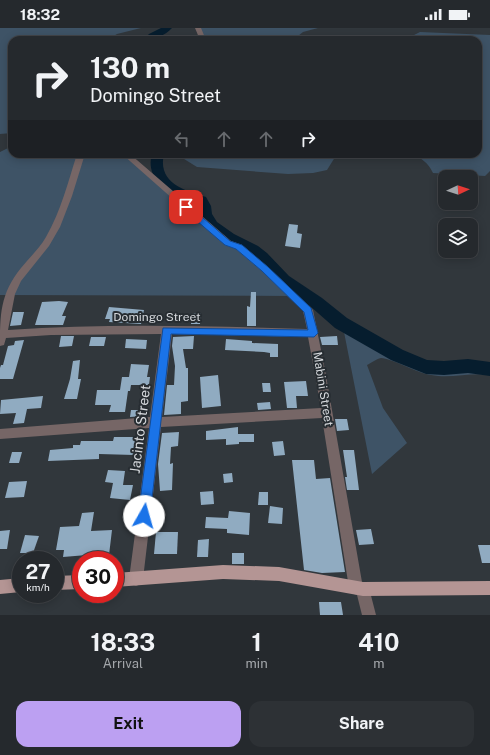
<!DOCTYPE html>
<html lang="en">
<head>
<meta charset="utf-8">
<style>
	body { margin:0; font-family:"Public Sans",sans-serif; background:#2d3135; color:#f1f3f6; height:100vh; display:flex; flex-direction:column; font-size:15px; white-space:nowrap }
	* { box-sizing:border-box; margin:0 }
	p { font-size:13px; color:#a3a6aa }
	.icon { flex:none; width:22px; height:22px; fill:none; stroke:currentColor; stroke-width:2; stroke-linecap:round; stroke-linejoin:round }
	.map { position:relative; height:587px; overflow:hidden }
	.side { display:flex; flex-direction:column; background:#25292d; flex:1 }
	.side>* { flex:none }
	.hud { position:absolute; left:8px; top:8px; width:474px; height:122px; border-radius:12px; box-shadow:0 2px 10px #0003,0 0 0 1px #424549; background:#25292d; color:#f1f3f6; overflow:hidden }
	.needle { width:26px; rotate:86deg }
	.fabs { position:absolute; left:438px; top:142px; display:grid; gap:8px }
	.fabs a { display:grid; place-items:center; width:40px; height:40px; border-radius:8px; background:#25292d; box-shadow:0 2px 10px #0003,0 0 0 1px #424549; font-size:20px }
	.speed { position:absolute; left:12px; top:523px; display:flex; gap:8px; font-size:20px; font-weight:700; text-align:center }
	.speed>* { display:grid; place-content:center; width:52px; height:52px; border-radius:50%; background:#25292d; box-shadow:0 2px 10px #0003,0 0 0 1px #424549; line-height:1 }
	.speed small { font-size:10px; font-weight:400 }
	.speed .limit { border:6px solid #d22; background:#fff; color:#111 }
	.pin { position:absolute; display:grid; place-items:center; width:34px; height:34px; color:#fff; margin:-17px; border-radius:8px; box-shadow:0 2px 6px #0006 }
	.me { position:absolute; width:44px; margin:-22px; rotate:7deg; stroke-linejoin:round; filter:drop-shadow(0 0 3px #0008) }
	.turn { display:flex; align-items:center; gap:14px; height:84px; padding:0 16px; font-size:18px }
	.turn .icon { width:52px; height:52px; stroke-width:2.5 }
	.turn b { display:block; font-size:28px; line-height:34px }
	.lanes { display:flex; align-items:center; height:38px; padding:0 16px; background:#0003; justify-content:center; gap:20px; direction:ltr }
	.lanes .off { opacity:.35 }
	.eta { display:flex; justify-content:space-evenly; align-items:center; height:68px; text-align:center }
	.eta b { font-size:24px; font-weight:700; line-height:28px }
	.action { display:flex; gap:8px; margin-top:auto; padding:8px 16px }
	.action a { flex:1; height:46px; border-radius:12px; background:#bca0f2; color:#111; font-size:16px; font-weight:700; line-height:46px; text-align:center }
	.action a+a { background:#2d3135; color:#f1f3f6 }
	.status { display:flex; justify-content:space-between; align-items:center; height:28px; padding:0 20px; background:#25292d; direction:ltr }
	.status svg { height:11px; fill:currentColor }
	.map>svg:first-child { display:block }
</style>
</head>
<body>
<div class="status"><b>18:32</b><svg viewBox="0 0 49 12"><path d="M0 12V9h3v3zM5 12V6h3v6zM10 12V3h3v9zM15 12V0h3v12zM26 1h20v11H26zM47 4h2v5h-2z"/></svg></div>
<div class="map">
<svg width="490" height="587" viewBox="0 0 490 587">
	<rect width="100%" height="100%" fill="#31373c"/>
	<g fill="#3e5366">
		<path d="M0 0H141L117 6 107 12H12V105L0 106Z"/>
		<path d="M199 0H318L303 4 293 12H203Z"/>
		<path d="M420 4 490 7V143L485 148 433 145C428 134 421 130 411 126H478V12H416L414 7Z"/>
		<path d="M12 118V126H126L228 215 239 219 293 268 0 267V124Z"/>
		<path d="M176 126H337L327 142 313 145 288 146 197 139Z"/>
		<path d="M344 304 371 312 395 323 432 335 474 333 490 336V347C470 344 451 351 431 347 417 345 391 330 381 330 376 331 371 335 367 337L383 380 407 415 372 446Z"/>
	</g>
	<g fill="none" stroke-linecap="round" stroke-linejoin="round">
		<g fill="#061d2e" fill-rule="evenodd">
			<path d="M161 0H172C165 8 153 12 143 12L149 6Z"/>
			<path d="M152 126H164C157 155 185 163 206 169L211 178 212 186 217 194 234 206 258 218 267 225 289 248 322 270 347 290 403 322 427 332 444 333 468 331 490 334V348L468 345 444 347 426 346 391 332 335 300 310 278 277 256 257 233 248 226 224 212 207 200 198 186 195 175C189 173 183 172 177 170 160 162 146 144 152 126Z"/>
		</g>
	</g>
	<g fill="#90abc1">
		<path d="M289 196 298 197 297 205 302 206 300 220 285 218Z"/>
		<path d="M251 264H256V298H247V278L250 279Z"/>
		<path d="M59 273 68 274 62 288H66L63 297H35L42 274Z"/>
		<path d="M109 279 144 282 141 296 109 294 110 291H105Z"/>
		<path d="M13 284H24L21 297 10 298Z"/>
		<path d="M192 285H201L200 296H191Z"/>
		<path d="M61 308H74L72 318 59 319Z"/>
		<path d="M194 308 193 321H183L186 340H188V373L181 374V386L164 387 167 357H174L175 338 172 318 173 309Z"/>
		<path d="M337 308 338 317H322L320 309Z"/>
		<path d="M91 309H106L104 318H89Z"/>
		<path d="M126 311 147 312 146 321 125 320Z"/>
		<path d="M226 311 252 313V315L278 316V329H270V325L264 324 225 322Z"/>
		<path d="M24 312 13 351H0V340L1 337H3L8 318 14 317 15 313Z"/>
		<path d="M80 332 78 351H81L77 371H64L70 351 73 333Z"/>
		<path d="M131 336 149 337 147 349H150L149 357H131L130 363H128L125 384H109L111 377H95L97 362H120L122 349H129Z"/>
		<path d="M218 347 221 378 202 380 200 349Z"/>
		<path d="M306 353 308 368H296L297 380H287L284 354Z"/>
		<path d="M262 355H270L271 364H263Z"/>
		<path d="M43 368 41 380 27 381 24 395 13 396 16 385 0 386 1 372Z"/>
		<path d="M270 374 271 381 258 382 257 375Z"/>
		<path d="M131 382H144L143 388 130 389Z"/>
		<path d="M335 391H347L349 402 337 403Z"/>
		<path d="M238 399V406H254V414H239V416L226 417V411L206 412V403Z"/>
		<path d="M179 404 178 418 171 419 170 436 173 435 172 462 160 463 158 436 162 405Z"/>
		<path d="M114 409H137L134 427 99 426V431L48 433 50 422 73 420V417H80L81 413H113Z"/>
		<path d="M283 413 285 427 274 428 272 414Z"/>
		<path d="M343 422H354L359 462H347L345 449H347Z"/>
		<path d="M12 424H22L19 435H9Z"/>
		<path d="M292 432H314L316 451 330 450 345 544 322 545 304 542Z"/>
		<path d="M108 442 125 443 123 457H133L130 472 110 470 113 455 105 454Z"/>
		<path d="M232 445 233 454 224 455 223 446Z"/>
		<path d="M27 453 24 469 5 470 9 454Z"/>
		<path d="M213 463 214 476 201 477 200 464Z"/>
		<path d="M259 464H268V477H258Z"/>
		<path d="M270 478 283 480 282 496 268 495Z"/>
		<path d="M229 483 250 485 249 507 227 505V501L205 500 206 489 228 490Z"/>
		<path d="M94 484 91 503 112 502 109 527H101V532H87V527L63 529 64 522H56L60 499 79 498 82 485Z"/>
		<path d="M371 501 374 516 359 517 356 502Z"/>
		<path d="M10 502 7 521H0V503Z"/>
		<path d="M156 504H178L177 526H154Z"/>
		<path d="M25 507 39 508 33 525H20Z"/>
		<path d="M209 511 208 529H197L198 512Z"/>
		<path d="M478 517H490V535H482Z"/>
		<rect x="232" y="525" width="12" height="11"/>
		<path d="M319 574H341L343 587H320Z"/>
	</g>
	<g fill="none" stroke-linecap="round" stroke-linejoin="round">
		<g fill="#766666" fill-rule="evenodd">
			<path d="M195 0H201L206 12H200Z"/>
			<path d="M77 126H85L72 168 60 199 49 218 21 253 15 266 8 302C107 295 207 298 307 301L303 283 262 243 236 221 225 217 122 126H130L231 213 242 217 268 239 313 282 325 342 362 554 368 556 376 587H362L357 567 351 565 349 560 322 390 161 399 143 551 141 556 136 558 131 556 129 551 149 400 0 411V401L150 389 161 306 51 307 6 310 4 317 0 318C0 287 0 266 21 240 29 230 39 221 46 209 61 183 68 154 77 126ZM172 306 308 309 321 380 162 389Z"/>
		</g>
		<g fill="#b49594" fill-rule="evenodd">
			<path d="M223 537 279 539 363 554 490 553V567L363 568 279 553 223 551 115 559V545Z"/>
			<path d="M81 547V561L55 562V548Z"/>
			<path d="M21 550V564L0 566V552Z"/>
		</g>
	</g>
	<path fill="#1a73e8" stroke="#114b97" d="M183 177H188L230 213 242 217 268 239 311 280 318 305 314 309 171 306 150 488 148 492 144 494 140 492 138 488 163 300 308 302 304 284 262 243 236 221 225 217 183 181Z"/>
	<g text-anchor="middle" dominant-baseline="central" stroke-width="4" stroke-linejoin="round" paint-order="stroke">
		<g font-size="12" fill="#d5d8dc" stroke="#272d32">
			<text x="157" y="289">Domingo Street</text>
			<text transform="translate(323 361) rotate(81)">Mabini Street</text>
		</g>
		<g font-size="14" fill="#d5d8dc" stroke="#272d32">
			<text transform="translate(140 401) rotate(-83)">Jacinto Street</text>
		</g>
	</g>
</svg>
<div class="fabs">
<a><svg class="needle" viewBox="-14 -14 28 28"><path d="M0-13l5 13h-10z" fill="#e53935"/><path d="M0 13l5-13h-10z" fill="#a3a6aa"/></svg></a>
<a><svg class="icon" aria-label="layers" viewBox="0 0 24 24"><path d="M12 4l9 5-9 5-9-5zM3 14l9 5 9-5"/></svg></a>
</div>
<div class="speed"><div>27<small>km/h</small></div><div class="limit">30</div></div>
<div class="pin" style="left:186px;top:179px;background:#d93025"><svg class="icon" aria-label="arrive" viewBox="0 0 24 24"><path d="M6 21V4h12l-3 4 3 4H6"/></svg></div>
<svg class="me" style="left:144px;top:488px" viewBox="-20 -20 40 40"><circle r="19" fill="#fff"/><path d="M0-13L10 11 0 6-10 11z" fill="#1a73e8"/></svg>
<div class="hud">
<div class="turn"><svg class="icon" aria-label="right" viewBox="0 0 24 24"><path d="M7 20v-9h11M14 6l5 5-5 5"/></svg><div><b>130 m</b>Domingo Street</div></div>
<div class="lanes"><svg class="icon off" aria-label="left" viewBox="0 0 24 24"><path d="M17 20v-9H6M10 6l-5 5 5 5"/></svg><svg class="icon off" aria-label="ahead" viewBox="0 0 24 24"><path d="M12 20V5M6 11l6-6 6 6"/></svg><svg class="icon off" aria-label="ahead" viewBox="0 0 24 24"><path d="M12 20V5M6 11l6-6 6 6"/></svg><svg class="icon" aria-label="right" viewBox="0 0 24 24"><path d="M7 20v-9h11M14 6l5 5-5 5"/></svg></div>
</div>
</div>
<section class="side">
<div class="eta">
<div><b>18:33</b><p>Arrival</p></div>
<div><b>1</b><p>min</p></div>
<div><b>410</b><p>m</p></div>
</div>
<div class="action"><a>Exit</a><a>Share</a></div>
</section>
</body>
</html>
